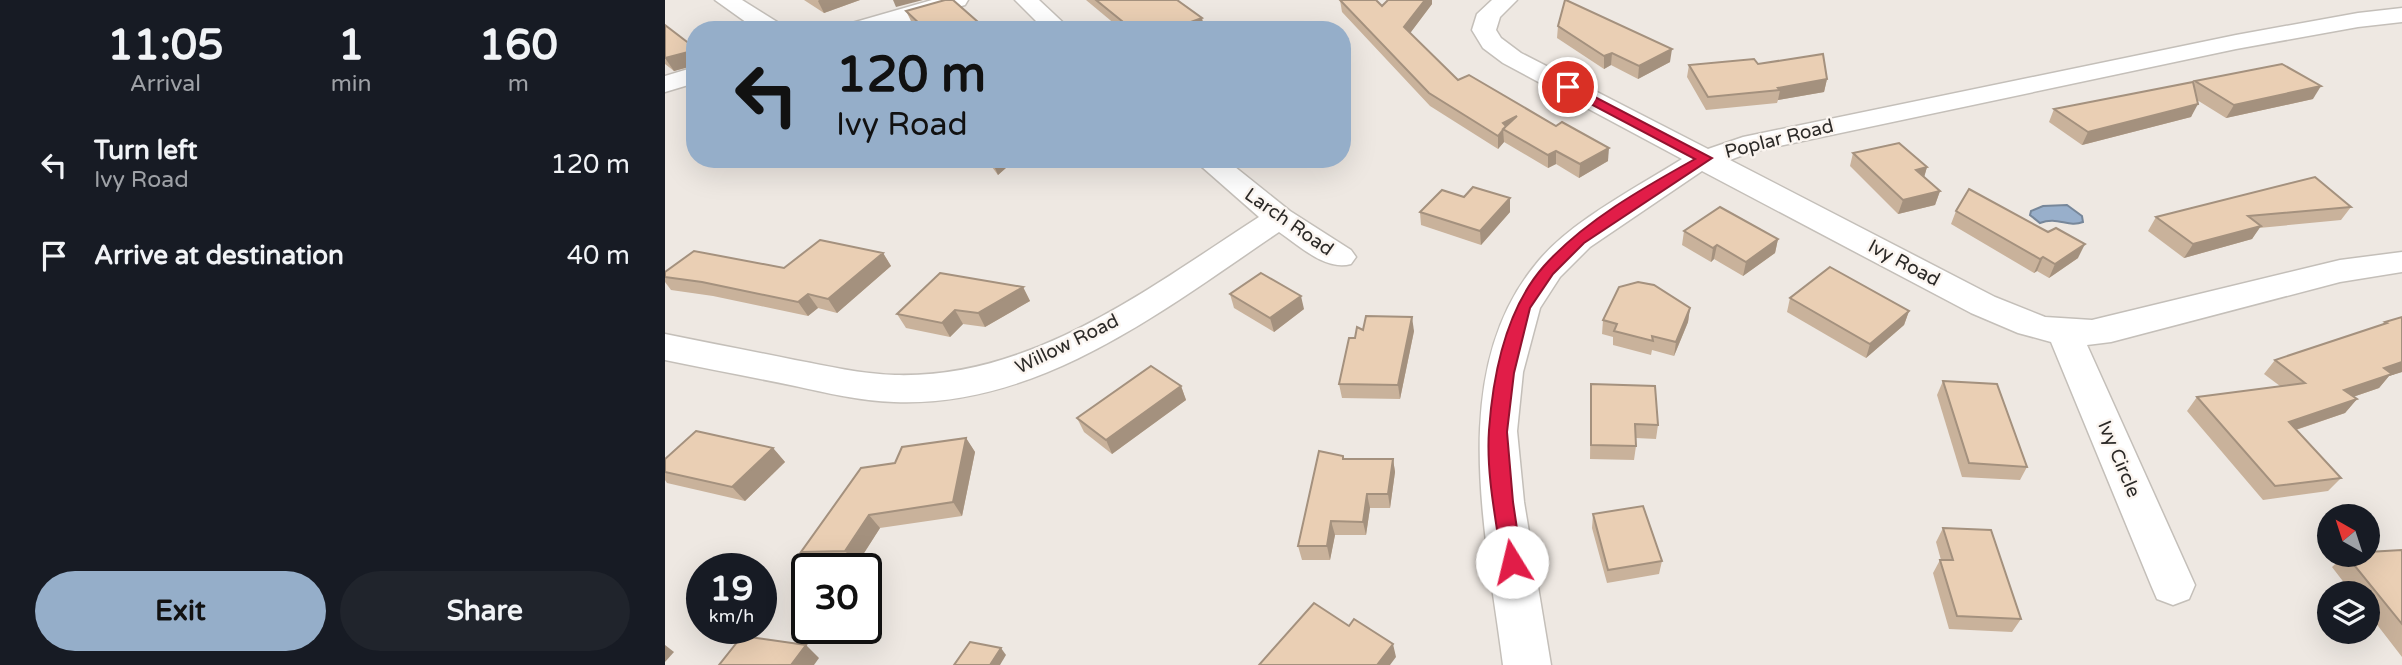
<!DOCTYPE html>
<html lang="en">
<head>
<meta charset="utf-8">
<style>
	body { margin:0; font-family:"Varela Round",sans-serif; background:#20242c; color:#f1f3f6; height:100vh; display:flex; flex-direction:column; font-size:26px; white-space:nowrap }
	* { box-sizing:border-box; margin:0 }
	p { font-size:23px; color:#9ea1a6 }
	.icon { flex:none; width:38px; height:38px; fill:none; stroke:currentColor; stroke-width:2; stroke-linecap:round; stroke-linejoin:round }
	.map { position:relative; flex:1; overflow:hidden }
	.drawer { display:flex; flex-direction:column; background:#171b24; width:665px }
	.drawer>* { flex:none }
	.guide { position:absolute; left:21px; top:21px; width:665px; height:147px; border-radius:28px; box-shadow:0 7px 28px #0002; background:#95aec9; color:#111; overflow:hidden }
	.needle { width:46px; rotate:321deg }
	.fabs { position:absolute; left:1652px; top:504px; display:grid; gap:14px }
	.fabs a { display:grid; place-items:center; width:63px; height:63px; border-radius:50%; background:#171b24; box-shadow:0 7px 28px #0002; font-size:35px }
	.speed { position:absolute; left:21px; top:553px; display:flex; gap:14px; font-size:35px; font-weight:700; text-align:center }
	.speed>* { display:grid; place-content:center; width:91px; height:91px; border-radius:50%; background:#171b24; box-shadow:0 7px 28px #0002; line-height:1 }
	.speed small { font-size:18px; font-weight:400 }
	.speed .limit { border:4px solid #111; border-radius:10px; background:#fff; color:#111 }
	.pin { position:absolute; display:grid; place-items:center; width:60px; height:60px; color:#fff; margin:-30px; border:4px solid #fff; border-radius:50%; box-shadow:0 2px 7px #0007 }
	.me { position:absolute; width:77px; margin:-38px; rotate:351deg; stroke-linejoin:round; filter:drop-shadow(0 0 5px #0008) }
	.turn { display:flex; align-items:center; gap:24px; height:147px; padding:0 35px; font-size:32px }
	.turn .icon { width:91px; height:91px; stroke-width:2.5 }
	.turn b { display:block; font-size:49px; line-height:60px }
	.eta { display:flex; justify-content:space-evenly; align-items:center; height:119px; text-align:center }
	.eta b { font-size:42px; font-weight:800; line-height:49px }
	.primary-button { display:flex; gap:14px; margin-top:auto; padding:14px 35px }
	.primary-button a { flex:1; height:80px; border-radius:42px; background:#95aec9; color:#111; font-size:28px; font-weight:800; line-height:80px; text-align:center }
	.primary-button a+a { background:#20242c; color:#f1f3f6 }
	ul { padding:0; list-style:none }
	li { display:flex; align-items:center; gap:21px; height:91px; padding:0 35px }
	li div { flex:1 }
	li b { display:block; font-size:26px }
	li em { font-style:normal }
	main { display:flex; flex:1; min-height:0 }
	.map>svg:first-child { display:block }
</style>
</head>
<body>
<main>
<section class="drawer">
<div class="eta">
<div><b>11:05</b><p>Arrival</p></div>
<div><b>1</b><p>min</p></div>
<div><b>160</b><p>m</p></div>
</div>
<ul>
<li><svg class="icon" aria-label="left" viewBox="0 0 24 24"><path d="M17 20v-9H6M10 6l-5 5 5 5"/></svg><div><b>Turn left</b><p>Ivy Road</p></div><em>120 m</em></li>
<li><svg class="icon" aria-label="arrive" viewBox="0 0 24 24"><path d="M6 21V4h12l-3 4 3 4H6"/></svg><div><b>Arrive at destination</b></div><em>40 m</em></li>
</ul>
<div class="primary-button"><a>Exit</a><a>Share</a></div>
</section>
<div class="map">
<svg width="1737" height="665" viewBox="0 0 1737 665">
	<rect width="100%" height="100%" fill="#eee8e2"/>
	<path fill="#98afcb" stroke="#77879a" stroke-width="2" d="M1402 205 1417 216 1418 222C1403 228 1393 216 1375 223L1365 215 1366 211 1378 206Z"/>
	<g fill="none" stroke-linecap="round" stroke-linejoin="round">
		<defs>
			<g id="minor">
				<path d="M50 0H77L117 25 121 30H92Z"/>
				<path d="M267 0H303L300 5 214 30H176L180 25Z"/>
				<path d="M350 0H374L406 30H380Z"/>
				<path d="M827 0H852L835 17 831 30 836 38 856 53 1043 149 1078 137 1571 35 1693 13 1737 8V22L1693 27 1571 49 1086 152 1065 160 1330 297 1380 317 1427 320 1675 260 1737 252V272L1675 282 1446 342 1422 345 1530 585 1524 599 1508 605 1492 599 1486 585 1386 342 1353 333 1306 313 1037 171 925 247 895 277 875 308 858 372 852 431 859 502 886 665H838C822 537 781 373 871 264 903 223 972 187 1017 159L838 63 818 48 807 30 812 14Z"/>
				<path d="M30 67V83L0 92V76Z"/>
				<path d="M528 159H560L625 211 686 250 691 257 686 264C660 271 635 246 614 232 500 309 375 408 229 402 195 401 162 393 130 386 86 377 43 369 0 360V334C43 343 87 351 130 360 163 366 196 374 230 375 367 379 484 288 594 217Z"/>
			</g>
		</defs>
		<use href="#minor" stroke="#c4bfb9" stroke-width="3"/>
		<use href="#minor" fill="#fff" fill-rule="evenodd"/>
	</g>
	<g fill="#c9b29b">
		<path d="M139 0H195L159 13Z"/>
		<path d="M421 0H512L540 30H457Z"/>
		<path d="M675 0 717 6 767 4 745 33 793 80 943 161 914 178 891 164 883 168 839 142 833 149 765 106 677 12Z"/>
		<path d="M241 11 313 22 316 30H241L251 27 247 23Z"/>
		<path d="M0 25 30 48V78L24 70V67L9 71 0 64Z"/>
		<path d="M893 26 1005 62 973 79 946 65 939 69 892 38Z"/>
		<path d="M1093 64 1162 79 1159 92 1113 100 1112 103 1041 110 1022 77 1024 65Z"/>
		<path d="M1530 81 1648 99 1561 118 1532 100 1526 117 1417 145 1384 122 1389 109 1528 84Z"/>
		<path d="M1188 153 1262 167 1259 177 1275 191 1270 205 1233 214 1185 166Z"/>
		<path d="M321 159H351L333 175Z"/>
		<path d="M799 197 845 198V212L816 245 756 225 755 212Z"/>
		<path d="M1686 207 1676 220 1594 228 1587 239 1519 258 1483 231 1491 217Z"/>
		<path d="M1291 211 1413 258 1384 278 1372 271 1369 273 1286 224Z"/>
		<path d="M1019 231 1113 239 1110 253 1078 276 1049 259 1046 262 1017 245Z"/>
		<path d="M218 253 226 266 172 313 153 308 143 316 48 296 6 290 0 282V272L119 268Z"/>
		<path d="M358 287 365 301 320 327 298 324 285 337 241 328 232 314Z"/>
		<path d="M565 294 639 309 609 332 569 308Z"/>
		<path d="M1125 298 1244 311 1239 325 1201 358 1122 312Z"/>
		<path d="M1025 308 1023 322 1009 356 987 350 986 355 948 345V337L937 334 938 320Z"/>
		<path d="M1737 317V372L1724 376 1714 388 1688 397 1692 399 1680 413 1631 430 1676 478 1663 491 1598 500 1522 411 1532 397 1615 386 1599 374 1610 360 1717 325 1720 322Z"/>
		<path d="M698 330 749 331 735 399 677 398 674 384 690 338Z"/>
		<path d="M1278 381 1362 467 1355 480 1297 477 1272 395Z"/>
		<path d="M926 384 993 425 991 439 971 438V446L969 460 925 459Z"/>
		<path d="M516 386 521 400 447 454 419 432 412 418Z"/>
		<path d="M301 438 310 452 297 516 215 528 192 564 149 566 136 552Z"/>
		<path d="M108 448 120 462 80 501 2 483 0 480V459Z"/>
		<path d="M678 456 679 459H728L730 472 725 508H705L701 535H670L665 560H637L633 546Z"/>
		<path d="M928 514 997 561 994 574 942 583 927 528Z"/>
		<path d="M1278 528 1356 619 1347 632 1284 629 1268 573 1275 560H1276L1271 542Z"/>
		<path d="M1737 550V657L1703 613V593H1687L1667 567 1680 555H1703Z"/>
	</g>
	<g fill="#a4917e">
		<path d="M154 0H195L159 13 153 1Z"/>
		<path d="M228 0H258L231 7Z"/>
		<path d="M760 0H767V4L740 40 739 27Z"/>
		<path d="M537 18 540 30H518L517 25Z"/>
		<path d="M313 22 316 30H310L308 24Z"/>
		<path d="M1007 49 1005 62 973 79 974 66Z"/>
		<path d="M23 52 30 62V78L24 70 27 66 9 71 0 58Z"/>
		<path d="M947 53 946 65 939 69V56Z"/>
		<path d="M1162 79 1159 92 1113 100 1115 90 1113 88Z"/>
		<path d="M1656 86 1648 99 1561 118 1569 105Z"/>
		<path d="M1533 104 1526 117 1417 145 1423 132Z"/>
		<path d="M852 116 838 129 839 142 833 149V136L838 123Z"/>
		<path d="M944 148 943 161 914 178 915 164Z"/>
		<path d="M891 151V164L883 168V155Z"/>
		<path d="M329 159H351L333 175 327 161Z"/>
		<path d="M1262 167 1258 181 1251 170Z"/>
		<path d="M1275 191 1270 205 1233 214 1238 200Z"/>
		<path d="M845 198V212L816 245 815 231Z"/>
		<path d="M1596 226 1587 239 1519 258 1528 244Z"/>
		<path d="M1113 239 1110 253 1078 276 1081 262Z"/>
		<path d="M1420 244 1413 258 1384 278 1390 264Z"/>
		<path d="M1052 245 1049 259 1046 262 1048 248Z"/>
		<path d="M218 253 226 266 172 313 163 299Z"/>
		<path d="M1378 257 1372 271 1369 273 1375 259Z"/>
		<path d="M358 287 365 301 320 327 313 313Z"/>
		<path d="M143 294 153 308 143 316 133 302Z"/>
		<path d="M636 296 639 309 609 332 605 318Z"/>
		<path d="M1025 308 1023 322 1009 356 1011 342Z"/>
		<path d="M290 310 298 324 285 337 277 323Z"/>
		<path d="M1244 311 1239 325 1201 358 1205 344Z"/>
		<path d="M747 317 749 331 735 399 733 385Z"/>
		<path d="M1737 362V372L1724 376 1714 388 1667 404 1679 390 1719 368Z"/>
		<path d="M516 386 521 400 447 454 441 440Z"/>
		<path d="M1692 399 1680 413 1612 436 1624 422Z"/>
		<path d="M301 438 310 452 297 516 288 502Z"/>
		<path d="M108 448 120 462 80 501 67 487Z"/>
		<path d="M728 459 730 472 725 508 723 494Z"/>
		<path d="M702 494 705 508 701 535 698 522Z"/>
		<path d="M204 515 215 528 192 564 180 551Z"/>
		<path d="M666 521 670 535 665 560 662 546Z"/>
		<path d="M728 644 731 657 725 665H712Z"/>
		<path d="M0 645 9 652 0 662Z"/>
		<path d="M141 645 154 658 149 665H126Z"/>
		<path d="M336 648 341 655 335 665H325Z"/>
	</g>
	<g fill="#eacfb4" stroke="#a4917e" stroke-width="2">
		<path d="M280 0H288L313 22 308 24 313 30H241L256 25 241 11Z"/>
		<path d="M431 0H512L537 18 517 25 523 30H468Z"/>
		<path d="M675 0H711L717 6 723 0H760L739 27 793 80 804 75 891 126 897 122 944 148 915 164 891 151 883 155 838 129 852 116 838 123 841 126 833 136 764 93Z"/>
		<path d="M900 0H901L1007 49 974 66 947 53 939 56 893 26Z"/>
		<path d="M0 25 30 48V62L24 70 23 52 0 58Z"/>
		<path d="M1158 54 1162 79 1113 88 1115 90 1043 97 1024 65 1089 59 1093 64Z"/>
		<path d="M1617 64 1656 86 1569 105 1530 81Z"/>
		<path d="M1528 82 1533 104 1423 132 1389 109Z"/>
		<path d="M1234 143 1262 167 1251 170 1275 191 1238 200 1188 153Z"/>
		<path d="M1650 177 1686 207 1583 216 1596 226 1528 244 1491 217Z"/>
		<path d="M808 187 845 198 815 231 755 212 777 190 799 197Z"/>
		<path d="M1304 189 1383 232 1391 228 1420 244 1390 264 1378 257 1375 259 1291 211Z"/>
		<path d="M1055 207 1113 239 1081 262 1052 245 1048 248 1019 231Z"/>
		<path d="M155 240 218 253 163 299 143 294 133 302 37 282 0 277V272L29 251 119 268Z"/>
		<path d="M1165 267 1244 311 1205 344 1125 298Z"/>
		<path d="M275 273 358 287 313 313 290 310 277 323 232 314Z"/>
		<path d="M596 273 636 296 605 318 565 294Z"/>
		<path d="M973 282 989 285 1025 308 1011 342 987 336 988 341 949 331 952 324 938 320 954 287Z"/>
		<path d="M701 316 747 317 733 385 674 384 684 338H690L692 327 698 330Z"/>
		<path d="M1737 317V362L1719 368 1727 374 1679 390 1692 399 1624 422 1676 478 1610 486 1532 397 1640 383 1610 360 1722 323 1720 322Z"/>
		<path d="M486 366 516 386 441 440 412 418Z"/>
		<path d="M1278 381 1332 384 1362 467 1304 463Z"/>
		<path d="M926 384 990 386 993 425 970 424 971 446 926 445Z"/>
		<path d="M31 431 108 448 67 487 0 472V459Z"/>
		<path d="M301 438 288 502 204 515 180 551 136 552 196 468 230 463 237 447Z"/>
		<path d="M654 451 678 456V459H728L723 494H702L698 522 666 521 662 546H633Z"/>
		<path d="M978 506 997 561 943 570 928 514Z"/>
		<path d="M1278 528 1326 530 1356 619 1292 616 1275 560H1288Z"/>
		<path d="M1737 550V624L1681 555H1703V552Z"/>
		<path d="M649 603 684 626 689 619 728 644 712 665H594Z"/>
		<path d="M77 636 141 645 126 665H54Z"/>
		<path d="M305 642 336 648 325 665H289Z"/>
	</g>
	<path fill="#e11d48" stroke="#92132f" stroke-width="2" d="M899 85H907L1047 158 919 243 888 274 865 308 849 373 842 432 848 502 857 562 854 568 847 571 840 568 837 562C831 520 821 473 824 430 828 374 841 309 879 266 919 221 978 188 1030 159L899 90Z"/>
	<g text-anchor="middle" dominant-baseline="central" stroke-width="5" stroke-linejoin="round" paint-order="stroke">
		<g font-size="19" fill="#2b2927" stroke="#fbf5f0">
			<text transform="translate(1114 139) rotate(-14)">Poplar Road</text>
			<text transform="translate(624 222) rotate(35)">Larch Road</text>
			<text transform="translate(1239 263) rotate(28)">Ivy Road</text>
			<text transform="translate(402 344) rotate(-26)">Willow Road</text>
			<text transform="translate(1454 459) rotate(67)">Ivy Circle</text>
		</g>
	</g>
</svg>
<div class="fabs">
<a><svg class="needle" viewBox="-14 -14 28 28"><path d="M0-13l5 13h-10z" fill="#e53935"/><path d="M0 13l5-13h-10z" fill="#9ea1a6"/></svg></a>
<a><svg class="icon" aria-label="layers" viewBox="0 0 24 24"><path d="M12 4l9 5-9 5-9-5zM3 14l9 5 9-5"/></svg></a>
</div>
<div class="speed"><div>19<small>km/h</small></div><div class="limit">30</div></div>
<div class="pin" style="left:903px;top:87px;background:#d93025"><svg class="icon" aria-label="arrive" viewBox="0 0 24 24"><path d="M6 21V4h12l-3 4 3 4H6"/></svg></div>
<svg class="me" style="left:847px;top:562px" viewBox="-20 -20 40 40"><circle r="19" fill="#fff"/><path d="M0-13L10 11 0 6-10 11z" fill="#e11d48"/></svg>
<div class="guide">
<div class="turn"><svg class="icon" aria-label="left" viewBox="0 0 24 24"><path d="M17 20v-9H6M10 6l-5 5 5 5"/></svg><div><b>120 m</b>Ivy Road</div></div>
</div>
</div>
</main>
</body>
</html>
